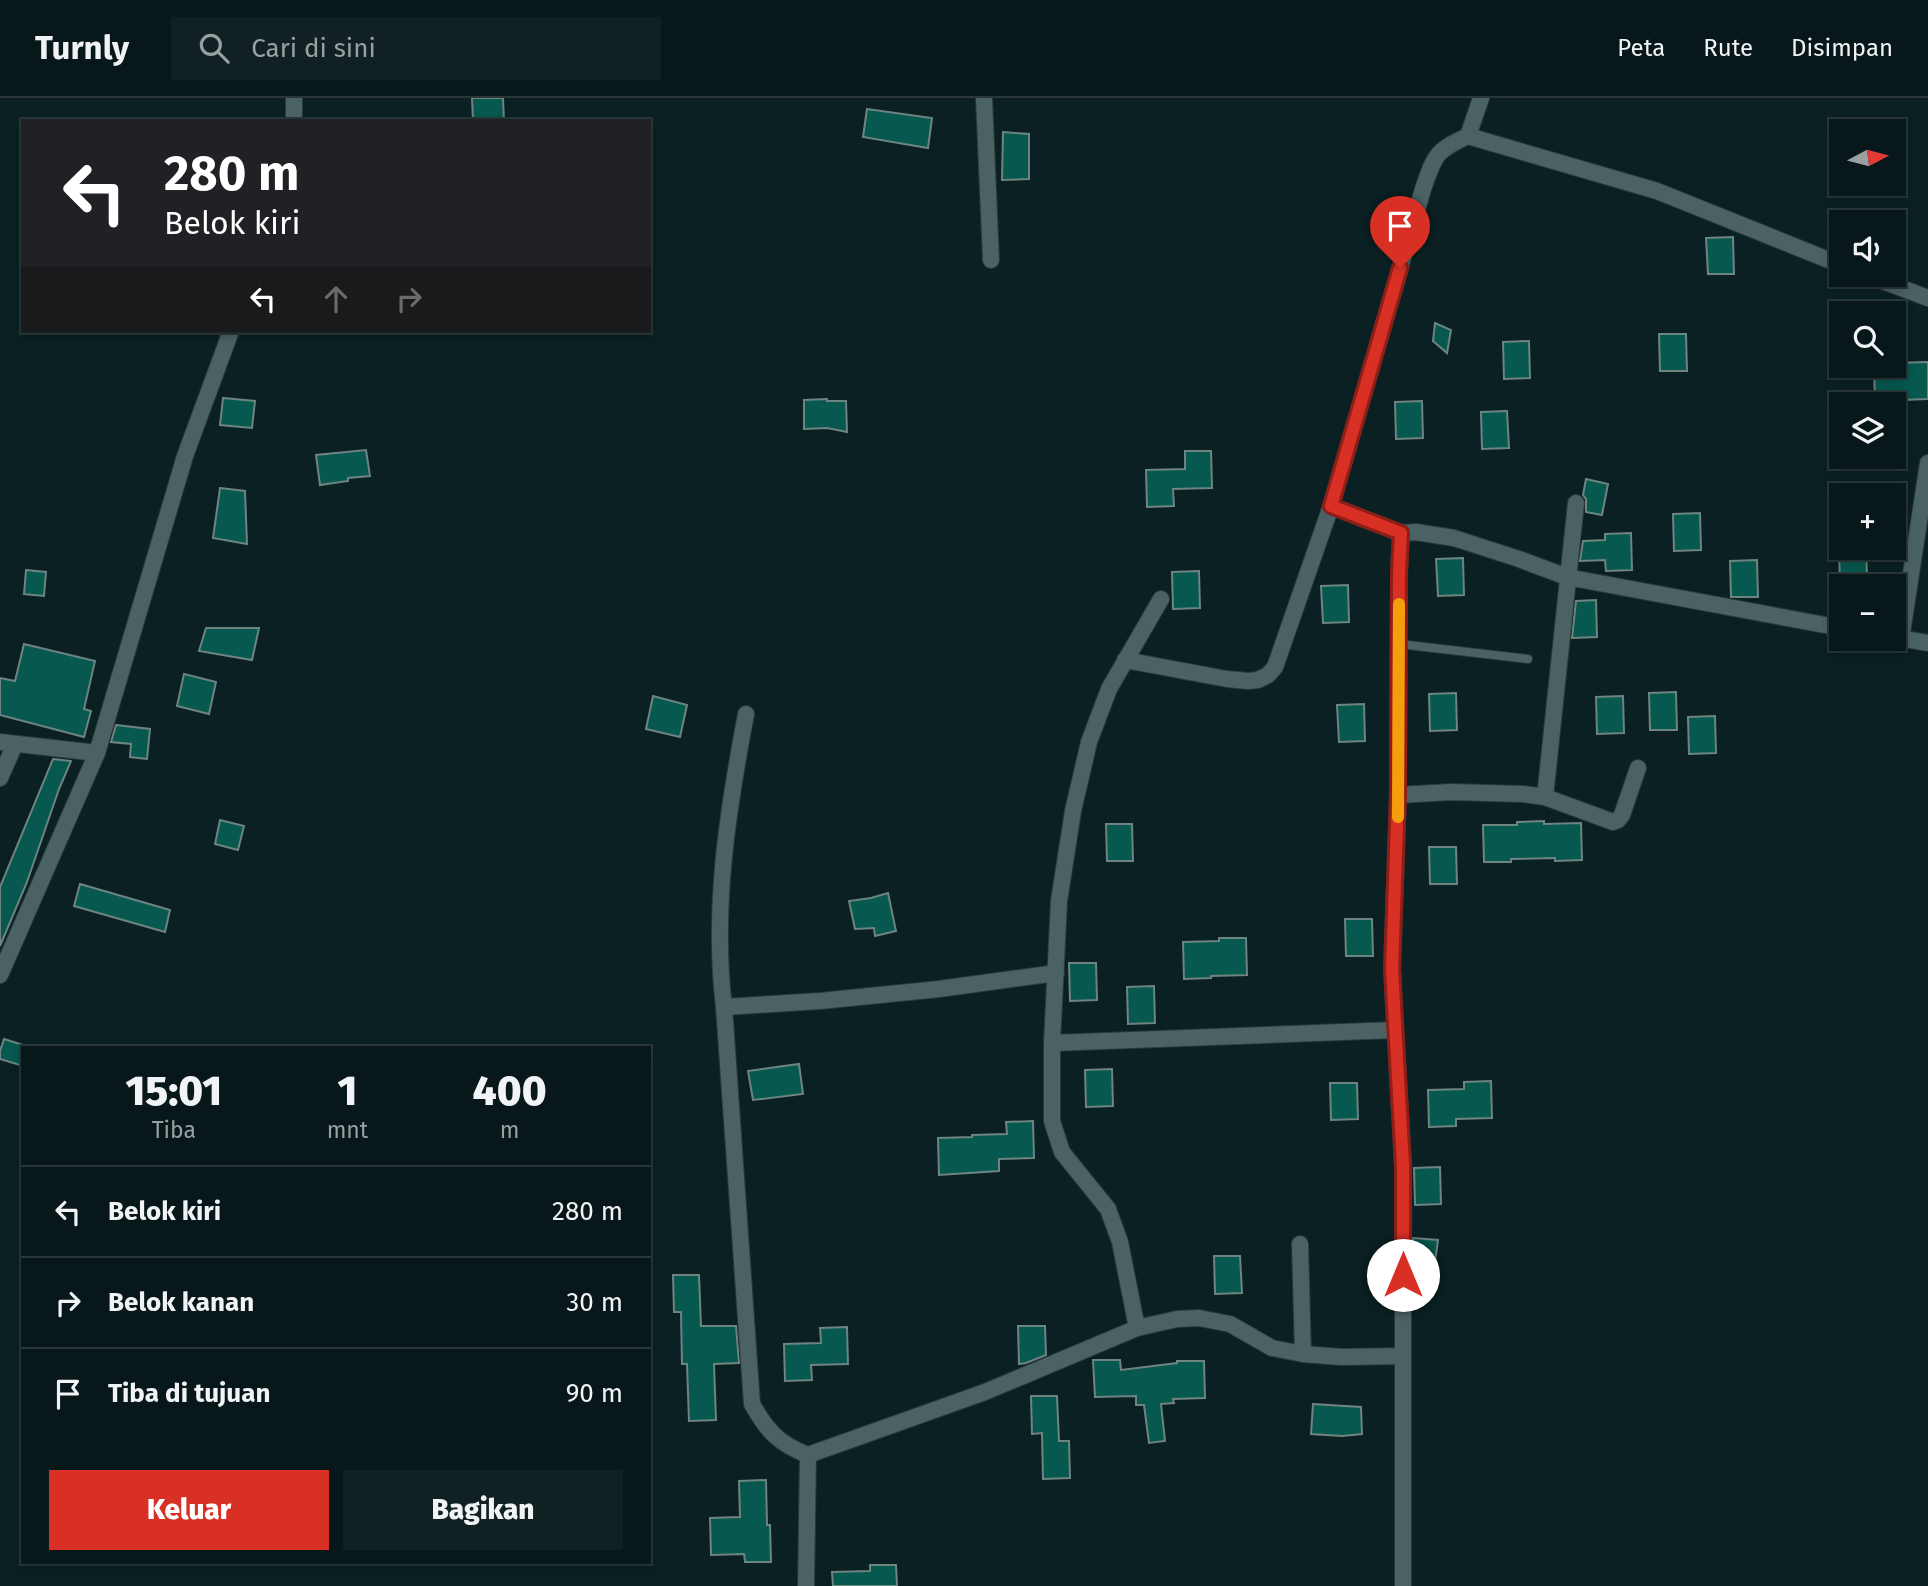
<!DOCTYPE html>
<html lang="id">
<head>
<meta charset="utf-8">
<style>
	body { margin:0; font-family:"Fira Sans",sans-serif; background:#112123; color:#f1f3f6; height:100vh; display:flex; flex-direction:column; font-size:26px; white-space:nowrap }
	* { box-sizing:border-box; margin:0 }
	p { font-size:23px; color:#98a0a2 }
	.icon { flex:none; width:38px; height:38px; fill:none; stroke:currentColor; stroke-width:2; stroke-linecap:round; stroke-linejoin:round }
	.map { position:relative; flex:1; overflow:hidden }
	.details { position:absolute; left:21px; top:948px; width:630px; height:518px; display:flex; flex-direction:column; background:#08181a; border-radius:0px; box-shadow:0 4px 10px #0003,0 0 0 2px #293739 }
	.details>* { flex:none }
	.hud { position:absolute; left:21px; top:21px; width:630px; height:214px; border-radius:0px; box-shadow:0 4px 10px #0003,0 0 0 2px #293739; background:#202124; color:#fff; overflow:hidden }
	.needle { width:46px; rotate:83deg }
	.controls { position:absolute; left:1829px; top:21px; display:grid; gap:14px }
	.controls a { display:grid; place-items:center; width:77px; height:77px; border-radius:0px; background:#08181a; box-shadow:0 4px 10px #0003,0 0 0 2px #293739; font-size:35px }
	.pin { position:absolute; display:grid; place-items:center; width:60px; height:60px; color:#fff; margin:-72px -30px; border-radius:50% 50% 50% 0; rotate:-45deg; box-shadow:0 0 7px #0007 }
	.pin .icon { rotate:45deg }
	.me { position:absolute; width:77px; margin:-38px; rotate:0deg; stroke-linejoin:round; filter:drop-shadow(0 0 5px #0008) }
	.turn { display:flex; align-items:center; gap:24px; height:147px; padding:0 28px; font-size:32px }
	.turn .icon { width:91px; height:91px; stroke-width:2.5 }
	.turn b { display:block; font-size:49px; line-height:60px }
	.lanes { display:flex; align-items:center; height:66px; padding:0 28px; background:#0003; justify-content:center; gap:35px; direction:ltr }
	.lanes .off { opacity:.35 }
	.eta { display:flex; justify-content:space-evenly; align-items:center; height:119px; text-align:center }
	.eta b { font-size:42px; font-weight:800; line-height:49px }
	.cta { display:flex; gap:14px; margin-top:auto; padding:14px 28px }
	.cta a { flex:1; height:80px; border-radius:0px; background:#d93025; color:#fff; font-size:28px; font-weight:800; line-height:80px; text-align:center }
	.cta a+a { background:#112123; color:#f1f3f6 }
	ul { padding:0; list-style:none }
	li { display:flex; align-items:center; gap:21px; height:91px; padding:0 28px; border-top:2px solid #293739 }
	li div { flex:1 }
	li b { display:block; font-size:26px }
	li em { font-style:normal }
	header { display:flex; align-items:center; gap:42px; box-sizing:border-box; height:98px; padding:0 35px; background:#08181a; border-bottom:2px solid #293739 }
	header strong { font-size:33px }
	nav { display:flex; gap:38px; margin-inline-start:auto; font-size:24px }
	.search { width:490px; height:63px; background:#112123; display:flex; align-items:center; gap:18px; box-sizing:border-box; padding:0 24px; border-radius:0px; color:#98a0a2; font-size:26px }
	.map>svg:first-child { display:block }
</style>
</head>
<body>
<header>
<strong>Turnly</strong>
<div class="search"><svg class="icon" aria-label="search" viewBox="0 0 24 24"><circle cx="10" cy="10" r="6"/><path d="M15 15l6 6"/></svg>Cari di sini</div>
<nav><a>Peta</a><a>Rute</a><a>Disimpan</a></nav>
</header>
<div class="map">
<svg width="1928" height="1488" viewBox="0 0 1928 1488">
	<rect width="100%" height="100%" fill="#0a2022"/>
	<g fill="#07584f" stroke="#6d8480" stroke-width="2">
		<path d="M472 0H503L504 23H473Z"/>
		<path d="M867 11 932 20 928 50 863 39Z"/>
		<path d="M1003 34 1029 36V81L1002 82Z"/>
		<path d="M1733 139 1734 176H1708L1706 140Z"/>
		<path d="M1435 225 1451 232 1447 255 1433 243Z"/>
		<path d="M1659 236H1686L1687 273H1660Z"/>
		<path d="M1529 243 1530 280 1504 281 1503 244Z"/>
		<path d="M1928 264V301L1902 302V306H1875L1874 268H1894V265Z"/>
		<path d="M223 300 255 303 252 330 220 327Z"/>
		<path d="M827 301V303H846L847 334 827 330 804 331V302Z"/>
		<path d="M1422 303 1423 340 1396 341 1395 304Z"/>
		<path d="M1507 313 1509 350 1482 351 1481 314Z"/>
		<path d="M366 352 370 378 348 380V383L320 387 316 357Z"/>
		<path d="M1185 353H1211L1212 390 1173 391 1174 408 1147 409 1146 372 1185 371Z"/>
		<path d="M1586 381 1608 386 1602 417 1586 414V401L1583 397Z"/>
		<path d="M220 390 245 393 247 446 213 440Z"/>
		<path d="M1700 415 1701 452 1674 453 1673 416Z"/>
		<path d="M1631 435 1632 472 1606 473 1605 462 1580 463 1583 443 1605 442V436Z"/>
		<path d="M1839 450H1866L1867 477H1858L1859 488H1840Z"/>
		<path d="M1463 460 1464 497 1438 498 1436 461Z"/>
		<path d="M1757 462 1758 499H1731L1730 463Z"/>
		<path d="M26 472 46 474 44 498 24 496Z"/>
		<path d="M1199 473 1200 510 1173 511 1172 474Z"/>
		<path d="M1348 487 1349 524 1323 525 1321 488Z"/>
		<path d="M1596 502 1597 539 1572 540 1576 503Z"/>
		<path d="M206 530H259L252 562 199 553Z"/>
		<path d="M24 546 95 563 84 611 91 613 84 639 0 617V580L15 583Z"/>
		<path d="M184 576 216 584 209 616 177 608Z"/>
		<path d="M1676 594 1677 632H1650L1649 595Z"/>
		<path d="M1456 595 1457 632 1430 633 1429 596Z"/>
		<path d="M653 598 687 607 680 639 646 631Z"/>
		<path d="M1623 598 1624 635 1597 636 1596 599Z"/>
		<path d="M1364 606 1365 643 1339 644 1337 607Z"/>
		<path d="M1715 618 1716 655 1689 656 1688 619Z"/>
		<path d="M116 627 150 631 147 661 130 659 131 646 111 644Z"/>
		<path d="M53 661 71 663 59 691 27 784 0 848V789Z"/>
		<path d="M220 722 244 728 238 752 215 746Z"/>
		<path d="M1544 723V726L1581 725 1582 762 1555 763V760L1511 761V764H1484L1483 727H1517V724Z"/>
		<path d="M1106 726H1132L1133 763H1107Z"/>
		<path d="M1429 749H1456L1457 786H1430Z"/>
		<path d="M80 786 170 812 165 834 74 808Z"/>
		<path d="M888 795 896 833 875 838 874 830 855 831 849 803 871 800Z"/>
		<path d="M1345 821H1372L1373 858H1346Z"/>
		<path d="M1219 840H1246L1247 877 1211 878V880L1184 881 1183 844 1219 843Z"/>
		<path d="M1069 865H1096L1097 902 1070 903Z"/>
		<path d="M1154 888 1155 925 1128 926 1127 889Z"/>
		<path d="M4 941 23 947V968L0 961V953Z"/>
		<path d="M799 966 803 996 753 1002 748 973Z"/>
		<path d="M1112 971 1113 1008 1086 1009 1085 972Z"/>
		<path d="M1491 983 1492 1020 1456 1021V1028L1429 1029 1428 992 1464 991V984Z"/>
		<path d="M1330 985H1357L1358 1021 1331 1022Z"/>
		<path d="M1033 1023 1034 1060 999 1061V1073L939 1077 938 1040 972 1039V1037L1007 1036 1006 1024Z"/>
		<path d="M1440 1069 1441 1106 1415 1107 1414 1070Z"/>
		<path d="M1413 1140 1438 1142 1433 1179 1413 1177Z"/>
		<path d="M1214 1158H1240L1242 1195 1215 1196Z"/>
		<path d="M673 1177H699L701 1228H736L739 1265 714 1266 716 1322 689 1323 687 1266H682L681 1214H674Z"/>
		<path d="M1018 1228H1045L1046 1257 1026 1265 1019 1266Z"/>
		<path d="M847 1229 848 1266 811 1267 812 1282 785 1283 784 1246 821 1245 820 1230Z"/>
		<path d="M1093 1262H1120L1121 1272 1177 1265V1263H1204L1205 1300 1173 1301 1174 1305 1161 1306 1165 1343 1149 1345 1144 1307H1136V1298L1095 1299Z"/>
		<path d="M1031 1298H1057L1059 1343H1069L1070 1380 1043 1381 1042 1335 1032 1336Z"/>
		<path d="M1313 1306 1361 1309 1362 1336 1342 1338 1311 1336Z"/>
		<path d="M766 1382 767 1427H770L771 1464H745L744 1456 711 1457 710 1420 740 1419 739 1383Z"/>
		<path d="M870 1467H896L897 1488H833L832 1474 870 1473Z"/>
	</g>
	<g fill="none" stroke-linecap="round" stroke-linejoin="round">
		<defs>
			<path id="lane" d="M1399 546 1528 561"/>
			<g id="street">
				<path d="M984 0 991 162"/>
				<path d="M294 23V0"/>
				<path d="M1468 38 1481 0"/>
				<path d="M1867 177 1928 200"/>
				<path d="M1331 408 1401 435"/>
				<path d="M1894 539 1928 545"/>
				<path d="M1901 541 1928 365"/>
				<path d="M1125 562 1227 581 1248 583 1258 582 1268 577 1275 569 1331 408 1423 91C1435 57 1435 53 1468 38L1657 93 1841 167"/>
				<path d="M746 616C728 711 712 811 724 909L752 1306C767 1333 779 1346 808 1357L985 1294 1137 1230 1177 1221 1199 1220 1230 1226 1272 1250 1303 1256 1341 1259 1403 1258"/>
				<path d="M0 644 97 655"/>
				<path d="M0 680 15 646"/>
				<path d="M1398 697 1451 694 1523 696 1545 699 1613 724 1618 722 1622 717 1638 670"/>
				<path d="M1545 699 1576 405"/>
				<path d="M0 877 97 655 185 358 231 233"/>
				<path d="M724 909 820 903 939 891 1056 875"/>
				<path d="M1052 945 1395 932"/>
				<path d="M1300 1146 1303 1256"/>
				<path d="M1137 1230 1120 1144 1108 1111 1062 1054 1052 1023V945L1059 803 1073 713 1089 644 1109 591 1161 501"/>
				<path d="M806 1488 808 1357"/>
				<path d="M1403 1488V1068L1392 871 1398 697 1399 475 1401 435 1416 434 1454 440 1519 461 1567 479 1841 530"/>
			</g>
		</defs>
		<use href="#lane" stroke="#2d3839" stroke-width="10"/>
		<use href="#street" stroke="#2d3839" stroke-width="18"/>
		<use href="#lane" stroke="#4b6264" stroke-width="8"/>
		<use href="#street" stroke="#4b6264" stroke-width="16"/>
	</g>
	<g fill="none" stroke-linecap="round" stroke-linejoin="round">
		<defs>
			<path id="route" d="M1400 170 1331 408 1401 435 1399 475 1398 697 1392 871 1403 1068V1177"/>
		</defs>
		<use href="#route" stroke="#8d1f18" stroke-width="18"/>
		<use href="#route" stroke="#d93025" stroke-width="12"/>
		<path stroke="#f59e0b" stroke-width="12" d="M1398 719 1399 506"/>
	</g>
</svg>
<div class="controls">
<a><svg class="needle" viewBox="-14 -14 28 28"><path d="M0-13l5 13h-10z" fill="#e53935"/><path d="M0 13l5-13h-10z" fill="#98a0a2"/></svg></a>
<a><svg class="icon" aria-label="sound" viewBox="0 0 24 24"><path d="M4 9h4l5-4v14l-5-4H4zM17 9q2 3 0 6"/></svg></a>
<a><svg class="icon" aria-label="search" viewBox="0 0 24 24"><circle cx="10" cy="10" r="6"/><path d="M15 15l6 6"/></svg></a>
<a><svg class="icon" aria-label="layers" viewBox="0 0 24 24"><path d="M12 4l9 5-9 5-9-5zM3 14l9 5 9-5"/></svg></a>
<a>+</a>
<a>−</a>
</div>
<div class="pin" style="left:1400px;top:170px;background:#d93025"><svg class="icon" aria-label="arrive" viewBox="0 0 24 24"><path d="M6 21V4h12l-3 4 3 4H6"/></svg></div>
<svg class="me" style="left:1403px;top:1177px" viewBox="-20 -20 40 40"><circle r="19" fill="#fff"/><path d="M0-13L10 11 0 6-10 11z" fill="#d93025"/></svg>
<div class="hud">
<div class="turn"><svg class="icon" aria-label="left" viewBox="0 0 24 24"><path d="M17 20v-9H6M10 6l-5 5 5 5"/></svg><div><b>280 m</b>Belok kiri</div></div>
<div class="lanes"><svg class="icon" aria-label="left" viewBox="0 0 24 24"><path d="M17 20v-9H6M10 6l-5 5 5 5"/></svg><svg class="icon off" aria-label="ahead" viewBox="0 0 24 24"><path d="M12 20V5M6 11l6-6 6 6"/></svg><svg class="icon off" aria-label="right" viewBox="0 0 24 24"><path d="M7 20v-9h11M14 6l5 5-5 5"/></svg></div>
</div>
<section class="details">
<div class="eta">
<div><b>15:01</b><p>Tiba</p></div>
<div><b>1</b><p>mnt</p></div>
<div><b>400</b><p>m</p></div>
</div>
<ul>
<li><svg class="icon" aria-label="left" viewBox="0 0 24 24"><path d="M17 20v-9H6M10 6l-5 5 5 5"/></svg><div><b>Belok kiri</b></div><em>280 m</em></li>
<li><svg class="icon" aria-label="right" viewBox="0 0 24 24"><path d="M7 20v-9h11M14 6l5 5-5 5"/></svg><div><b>Belok kanan</b></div><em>30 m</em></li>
<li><svg class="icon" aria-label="arrive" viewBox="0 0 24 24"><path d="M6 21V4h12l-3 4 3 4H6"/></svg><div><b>Tiba di tujuan</b></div><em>90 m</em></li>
</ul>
<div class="cta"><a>Keluar</a><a>Bagikan</a></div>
</section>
</div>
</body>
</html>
